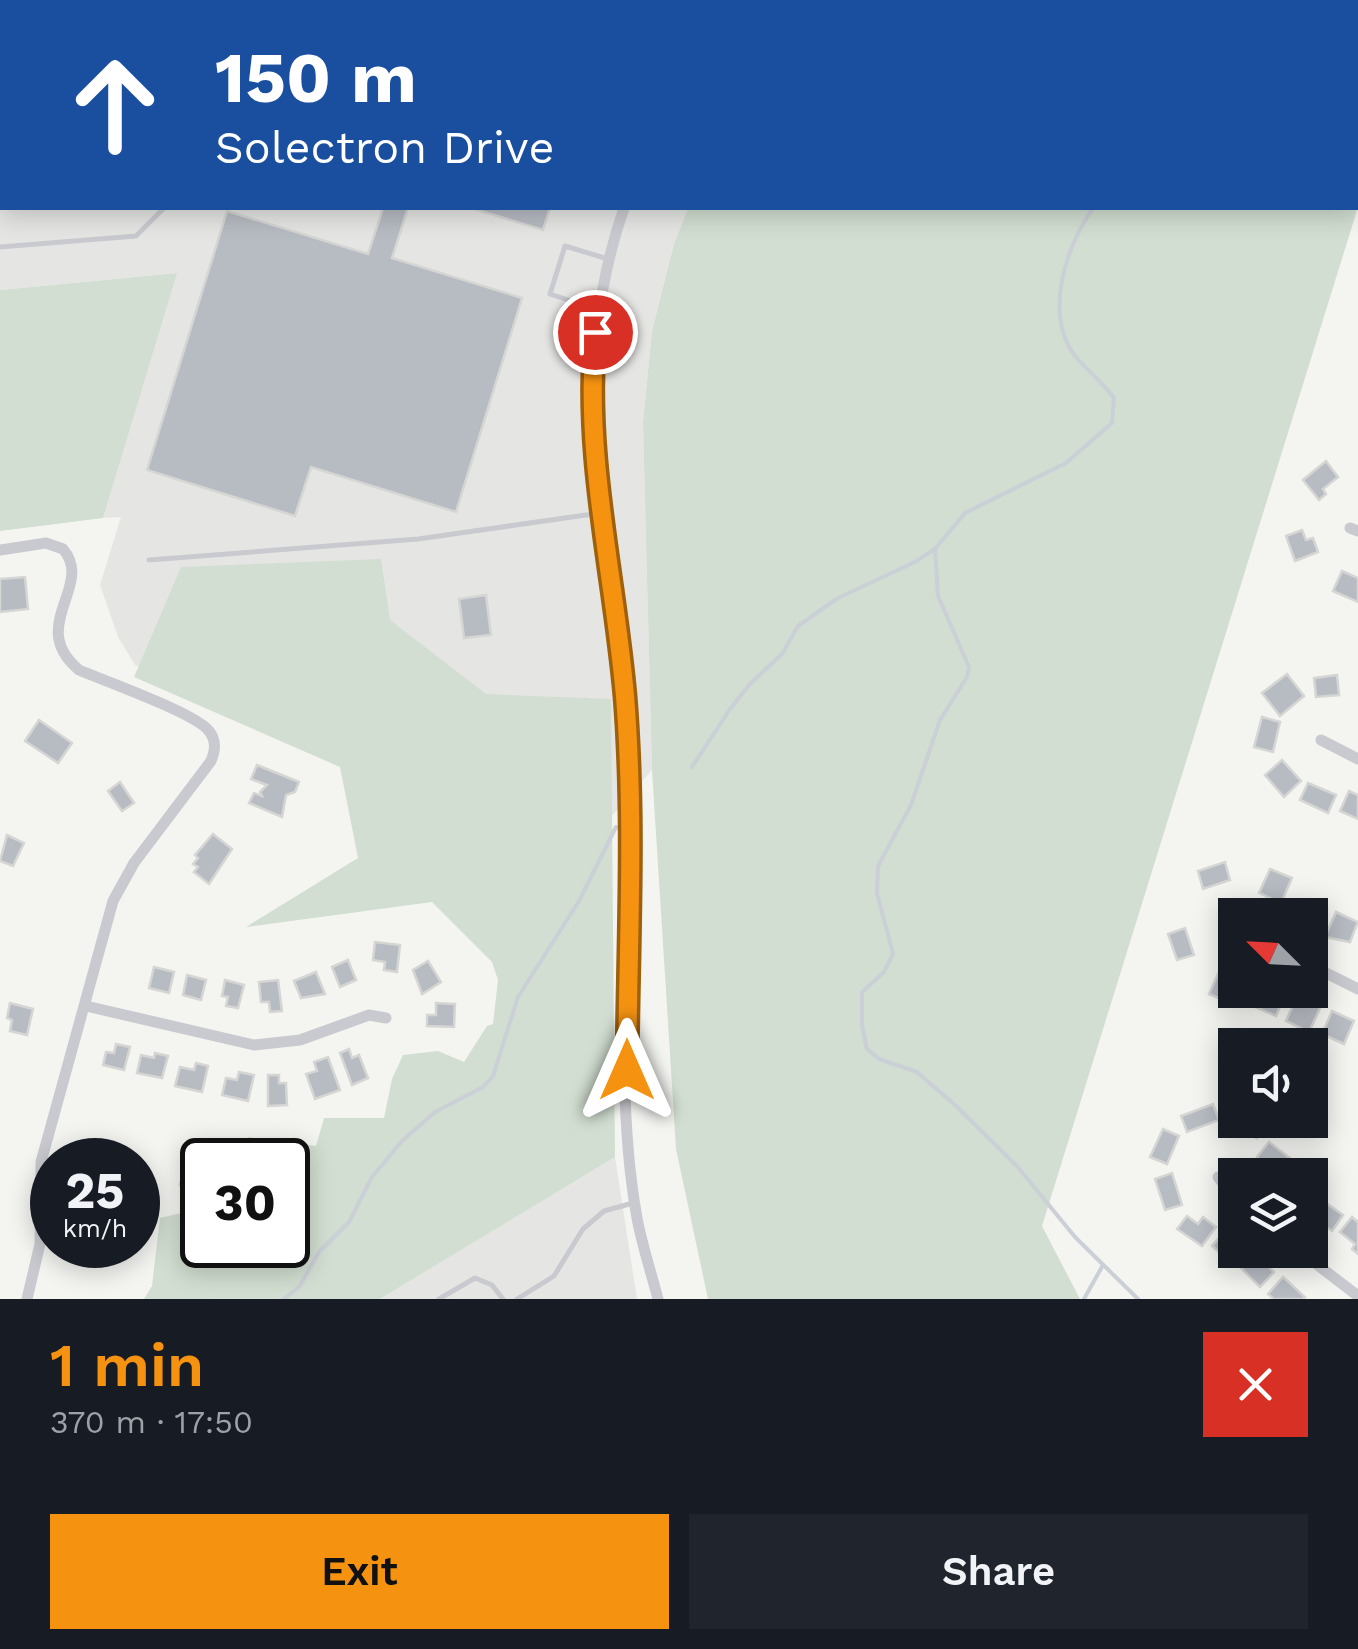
<!DOCTYPE html>
<html lang="en">
<head>
<meta charset="utf-8">
<style>
	body { margin:0; font-family:"Work Sans",sans-serif; background:#20242c; color:#f1f3f6; height:100vh; display:flex; flex-direction:column; font-size:38px; white-space:nowrap }
	* { box-sizing:border-box; margin:0 }
	p { font-size:32px; color:#9ea1a6 }
	.icon { flex:none; width:55px; height:55px; fill:none; stroke:currentColor; stroke-width:2; stroke-linecap:round; stroke-linejoin:round }
	.map { position:relative; height:1299px; overflow:hidden }
	.side { display:flex; flex-direction:column; background:#171b24; flex:1 }
	.side>* { flex:none }
	.hud { position:absolute; left:0px; top:0px; width:1360px; height:210px; box-shadow:0 5px 25px #0003; background:#1a4fa0; color:#fff; overflow:hidden }
	.needle { width:65px; rotate:294deg }
	.tools { position:absolute; left:1218px; top:898px; display:grid; gap:20px }
	.tools a { display:grid; place-items:center; width:110px; height:110px; border-radius:0px; background:#171b24; box-shadow:0 5px 25px #0003; font-size:50px }
	.speed { position:absolute; left:30px; top:1138px; display:flex; gap:20px; font-size:50px; font-weight:700; text-align:center }
	.speed>* { display:grid; place-content:center; width:130px; height:130px; border-radius:50%; background:#171b24; box-shadow:0 5px 25px #0003; line-height:1 }
	.speed small { font-size:25px; font-weight:400 }
	.speed .limit { border:5px solid #111; border-radius:15px; background:#fff; color:#111 }
	.pin { position:absolute; display:grid; place-items:center; width:85px; height:85px; color:#fff; margin:-42px; border:5px solid #fff; border-radius:50%; box-shadow:0 2px 10px #0007 }
	.me { position:absolute; width:110px; margin:-55px; rotate:0deg; stroke-linejoin:round; filter:drop-shadow(0 0 8px #0008) }
	.turn { display:flex; align-items:center; gap:35px; height:210px; padding:0 50px; font-size:45px }
	.turn .icon { width:130px; height:130px; stroke-width:2.5 }
	.turn b { display:block; font-size:70px; line-height:85px }
	.round { display:grid; place-items:center; flex:none; width:105px; height:105px; border-radius:0px; background:#20242c }
	.headline { display:flex; align-items:center; justify-content:space-between; height:170px; padding:0 50px }
	h1 { font-size:60px; font-weight:600; line-height:75px; color:#f59311 }
	.button { display:flex; gap:20px; margin-top:auto; padding:20px 50px }
	.button a { flex:1; height:115px; border-radius:0px; background:#f59311; color:#111; font-size:40px; font-weight:600; line-height:115px; text-align:center }
	.button a+a { background:#20242c; color:#f1f3f6 }
	.map>svg:first-child { display:block }
</style>
</head>
<body>
<div class="map">
<svg width="1358" height="1299" viewBox="0 0 1358 1299">
	<rect width="100%" height="100%" fill="#f4f5f1"/>
	<g fill="#e5e6e4">
		<path d="M0 0 805 2H2V208H688L674 244 652 331 643 422 652 770 573 860 266 716 135 665 118 637 100 585 121 517 103 518 176 273 0 290Z"/>
		<path d="M615 1157 637 1299H380Z"/>
	</g>
	<g fill="#d2ded1">
		<path d="M803 0H1358V207L1042 1226 1080 1299H708L676 1149 652 770 643 422 652 331 674 244 688 208H1358V2Z"/>
		<path d="M177 273 103 518 0 531V290Z"/>
		<path d="M381 559 390 620 486 694 611 699 615 1157 380 1299H144L152 1286 160 1218 202 1208V1245H288V1160H237L248 1137 316 1146 324 1118H384L392 1079 403 1055 438 1051 464 1062 487 1026 493 1024 498 980 492 962 432 902 246 927 358 858 340 767 134 677 181 567Z"/>
	</g>
	<g fill="none" stroke-linecap="round" stroke-linejoin="round">
		<g stroke="#cbcfd6" stroke-width="4">
			<path d="M1245 0 1246 2"/>
			<path d="M935 549 938 596 969 667 967 677 940 720 911 805 878 866 877 893 893 954 884 972 862 992V1025L867 1049 879 1059 917 1072 956 1106 1017 1166 1075 1237 1138 1299"/>
			<path d="M692 767 730 709 750 684 782 654 798 626 838 598 915 562 935 549 965 513 1066 463 1112 423 1114 398C1102 382 1088 371 1076 357 1042 314 1067 246 1093 208"/>
			<path d="M284 1299 299 1287 319 1252 349 1222 372 1177 402 1141 435 1112 483 1087 493 1076 518 997 579 901 616 827"/>
			<path d="M1084 1299 1103 1265"/>
		</g>
	</g>
	<g fill="#b7bbc2" stroke="#d5d6d4" stroke-width="2.5">
		<path d="M286 0H451L285 2Z"/>
		<path d="M383 208H408L392 258 522 298 456 512 311 467 295 516 147 470 227 211 368 254Z"/>
		<path d="M471 208H550L543 230Z"/>
		<path d="M1326 461 1338 477 1323 489 1326 494 1319 500 1303 480Z"/>
		<path d="M1302 530 1306 540 1313 538 1318 552 1295 561 1286 536Z"/>
		<path d="M1342 571 1358 578V602L1333 591Z"/>
		<path d="M25 577 28 609 0 612V579Z"/>
		<path d="M486 595 491 635 464 638 459 599Z"/>
		<path d="M1287 674 1304 696 1280 716 1262 693Z"/>
		<path d="M1337 675 1339 695 1316 697 1314 678Z"/>
		<path d="M1262 717 1280 722 1273 752 1254 747Z"/>
		<path d="M39 720 72 743 58 763 25 741Z"/>
		<path d="M1282 760 1301 781 1284 797 1265 775Z"/>
		<path d="M257 765 299 782 295 792 286 795 282 817 249 803 254 793 262 796 260 792 267 785 251 779Z"/>
		<path d="M120 782 134 803 122 811 108 791Z"/>
		<path d="M1308 783 1336 795 1328 813 1300 800Z"/>
		<path d="M1349 791 1358 795V819L1340 811Z"/>
		<path d="M213 834 232 849 209 884 194 872 198 867 193 864 198 858 195 855Z"/>
		<path d="M7 835 24 843 13 866 0 861Z"/>
		<path d="M1225 862 1230 880 1203 889 1198 871Z"/>
		<path d="M1270 869 1292 878 1281 903 1259 893Z"/>
		<path d="M1297 901 1323 913 1316 929 1310 927V915H1291Z"/>
		<path d="M1336 912 1358 922 1350 942 1325 937Z"/>
		<path d="M1185 928 1194 955 1177 960 1168 934Z"/>
		<path d="M375 942 400 945 397 972 384 970 385 962 373 960Z"/>
		<path d="M348 960 356 980 340 987 332 967Z"/>
		<path d="M428 961 441 982 422 994 413 970Z"/>
		<path d="M154 967 174 972 169 993 149 988Z"/>
		<path d="M1233 971 1235 990H1239L1232 1004 1209 994 1219 972 1230 977Z"/>
		<path d="M316 972 325 994 301 998 294 981Z"/>
		<path d="M187 975 206 980 201 1000 183 995Z"/>
		<path d="M225 980 244 985 238 1008 226 1006 228 997 222 996Z"/>
		<path d="M278 980 282 1011 270 1012 269 1002H261L259 982Z"/>
		<path d="M1260 990H1287L1276 1016 1253 1006Z"/>
		<path d="M1297 996 1321 1006 1309 1032 1286 1021Z"/>
		<path d="M10 1003 33 1009 27 1035 10 1031 12 1020 7 1018Z"/>
		<path d="M436 1003 455 1004 454 1027 427 1026V1015H436Z"/>
		<path d="M1332 1011 1354 1021 1344 1044 1322 1034Z"/>
		<path d="M116 1044 130 1047 124 1070 103 1065 106 1052 114 1053Z"/>
		<path d="M349 1049 352 1058 359 1055 368 1078 352 1085 340 1053Z"/>
		<path d="M155 1053 168 1056 162 1078 137 1073 141 1055 154 1058Z"/>
		<path d="M328 1057 340 1090 315 1099 306 1074 317 1071 314 1062Z"/>
		<path d="M196 1063 208 1066 202 1092 175 1086 180 1067 194 1070Z"/>
		<path d="M239 1072 254 1075 248 1101 222 1095 226 1078 237 1080Z"/>
		<path d="M268 1075H279V1083H286L287 1105 268 1106Z"/>
		<path d="M1213 1104 1219 1120 1187 1132 1181 1116Z"/>
		<path d="M1235 1115V1120H1265L1257 1138 1230 1126Z"/>
		<path d="M1163 1129 1179 1136 1167 1164 1150 1157Z"/>
		<path d="M1269 1142 1291 1159 1279 1175 1257 1157Z"/>
		<path d="M188 1150 207 1155 202 1160V1190L180 1185Z"/>
		<path d="M1172 1173 1182 1205 1165 1210 1155 1179Z"/>
		<path d="M1319 1198 1343 1215 1332 1231 1310 1215Z"/>
		<path d="M1187 1216 1198 1224 1203 1217 1216 1227 1202 1246 1177 1229Z"/>
		<path d="M1352 1217 1358 1222V1254L1352 1249 1355 1244 1340 1232Z"/>
		<path d="M1226 1230 1235 1238V1250H1243L1231 1263 1212 1246Z"/>
		<path d="M1255 1254 1274 1272 1260 1287 1241 1268Z"/>
		<path d="M1283 1277 1305 1297 1302 1299H1274L1268 1294Z"/>
	</g>
	<g fill="none" stroke-linecap="round" stroke-linejoin="round">
		<g stroke="#c9cacf" stroke-width="5">
			<path d="M260 0V2"/>
			<path d="M178 2V0"/>
			<path d="M0 31 2 32"/>
			<path d="M0 247 136 236 164 208"/>
			<path d="M598 310 550 294 565 246 608 259"/>
			<path d="M149 560 418 539 600 513"/>
			<path d="M439 1299 475 1278 492 1285 503 1299"/>
			<path d="M517 1299 554 1276 583 1229 604 1211 633 1203"/>
		</g>
		<g stroke="#c9cacf" stroke-width="11">
			<path d="M751 2 753 0"/>
			<path d="M624 208C555 408 623 570 630 771 634 918 611 1072 637 1218 642 1245 651 1272 658 1299"/>
			<path d="M1350 528 1358 531"/>
			<path d="M0 550 46 543 63 549C95 586 26 626 79 670 105 681 195 713 209 731 217 741 215 751 211 761L134 863 113 901 41 1162 40 1244 27 1299"/>
			<path d="M1321 740 1358 759"/>
			<path d="M1231 927 1235 929"/>
			<path d="M1310 965 1358 989"/>
			<path d="M86 1006 254 1045 300 1040 369 1015 386 1018"/>
			<path d="M1218 1177 1235 1199"/>
			<path d="M1298 1250 1358 1296"/>
		</g>
	</g>
	<g fill="none" stroke-linecap="round" stroke-linejoin="round">
		<defs>
			<path id="route" d="M595 332C584 460 614 571 625 696 635 820 628 946 627 1070"/>
		</defs>
		<use href="#route" stroke="#9f600b" stroke-width="25"/>
		<use href="#route" stroke="#f59311" stroke-width="18"/>
	</g>
</svg>
<div class="tools">
<a><svg class="needle" viewBox="-14 -14 28 28"><path d="M0-13l5 13h-10z" fill="#e53935"/><path d="M0 13l5-13h-10z" fill="#9ea1a6"/></svg></a>
<a><svg class="icon" aria-label="sound" viewBox="0 0 24 24"><path d="M4 9h4l5-4v14l-5-4H4zM17 9q2 3 0 6"/></svg></a>
<a><svg class="icon" aria-label="layers" viewBox="0 0 24 24"><path d="M12 4l9 5-9 5-9-5zM3 14l9 5 9-5"/></svg></a>
</div>
<div class="speed"><div>25<small>km/h</small></div><div class="limit">30</div></div>
<div class="pin" style="left:595px;top:332px;background:#d93025"><svg class="icon" aria-label="arrive" viewBox="0 0 24 24"><path d="M6 21V4h12l-3 4 3 4H6"/></svg></div>
<svg class="me" style="left:627px;top:1070px" viewBox="-20 -20 40 40"><path d="M0-17L14 15 0 8-14 15z" fill="#f59311" stroke="#fff" stroke-width="4"/></svg>
<div class="hud">
<div class="turn"><svg class="icon" aria-label="ahead" viewBox="0 0 24 24"><path d="M12 20V5M6 11l6-6 6 6"/></svg><div><b>150 m</b>Solectron Drive</div></div>
</div>
</div>
<section class="side">
<div class="headline"><div><h1>1 min</h1><p>370 m · 17:50</p></div><a class="round" style="background:#d93025;color:#fff"><svg class="icon" aria-label="close" viewBox="0 0 24 24"><path d="M6 6l12 12M18 6L6 18"/></svg></a></div>
<div class="button"><a>Exit</a><a>Share</a></div>
</section>
</body>
</html>
